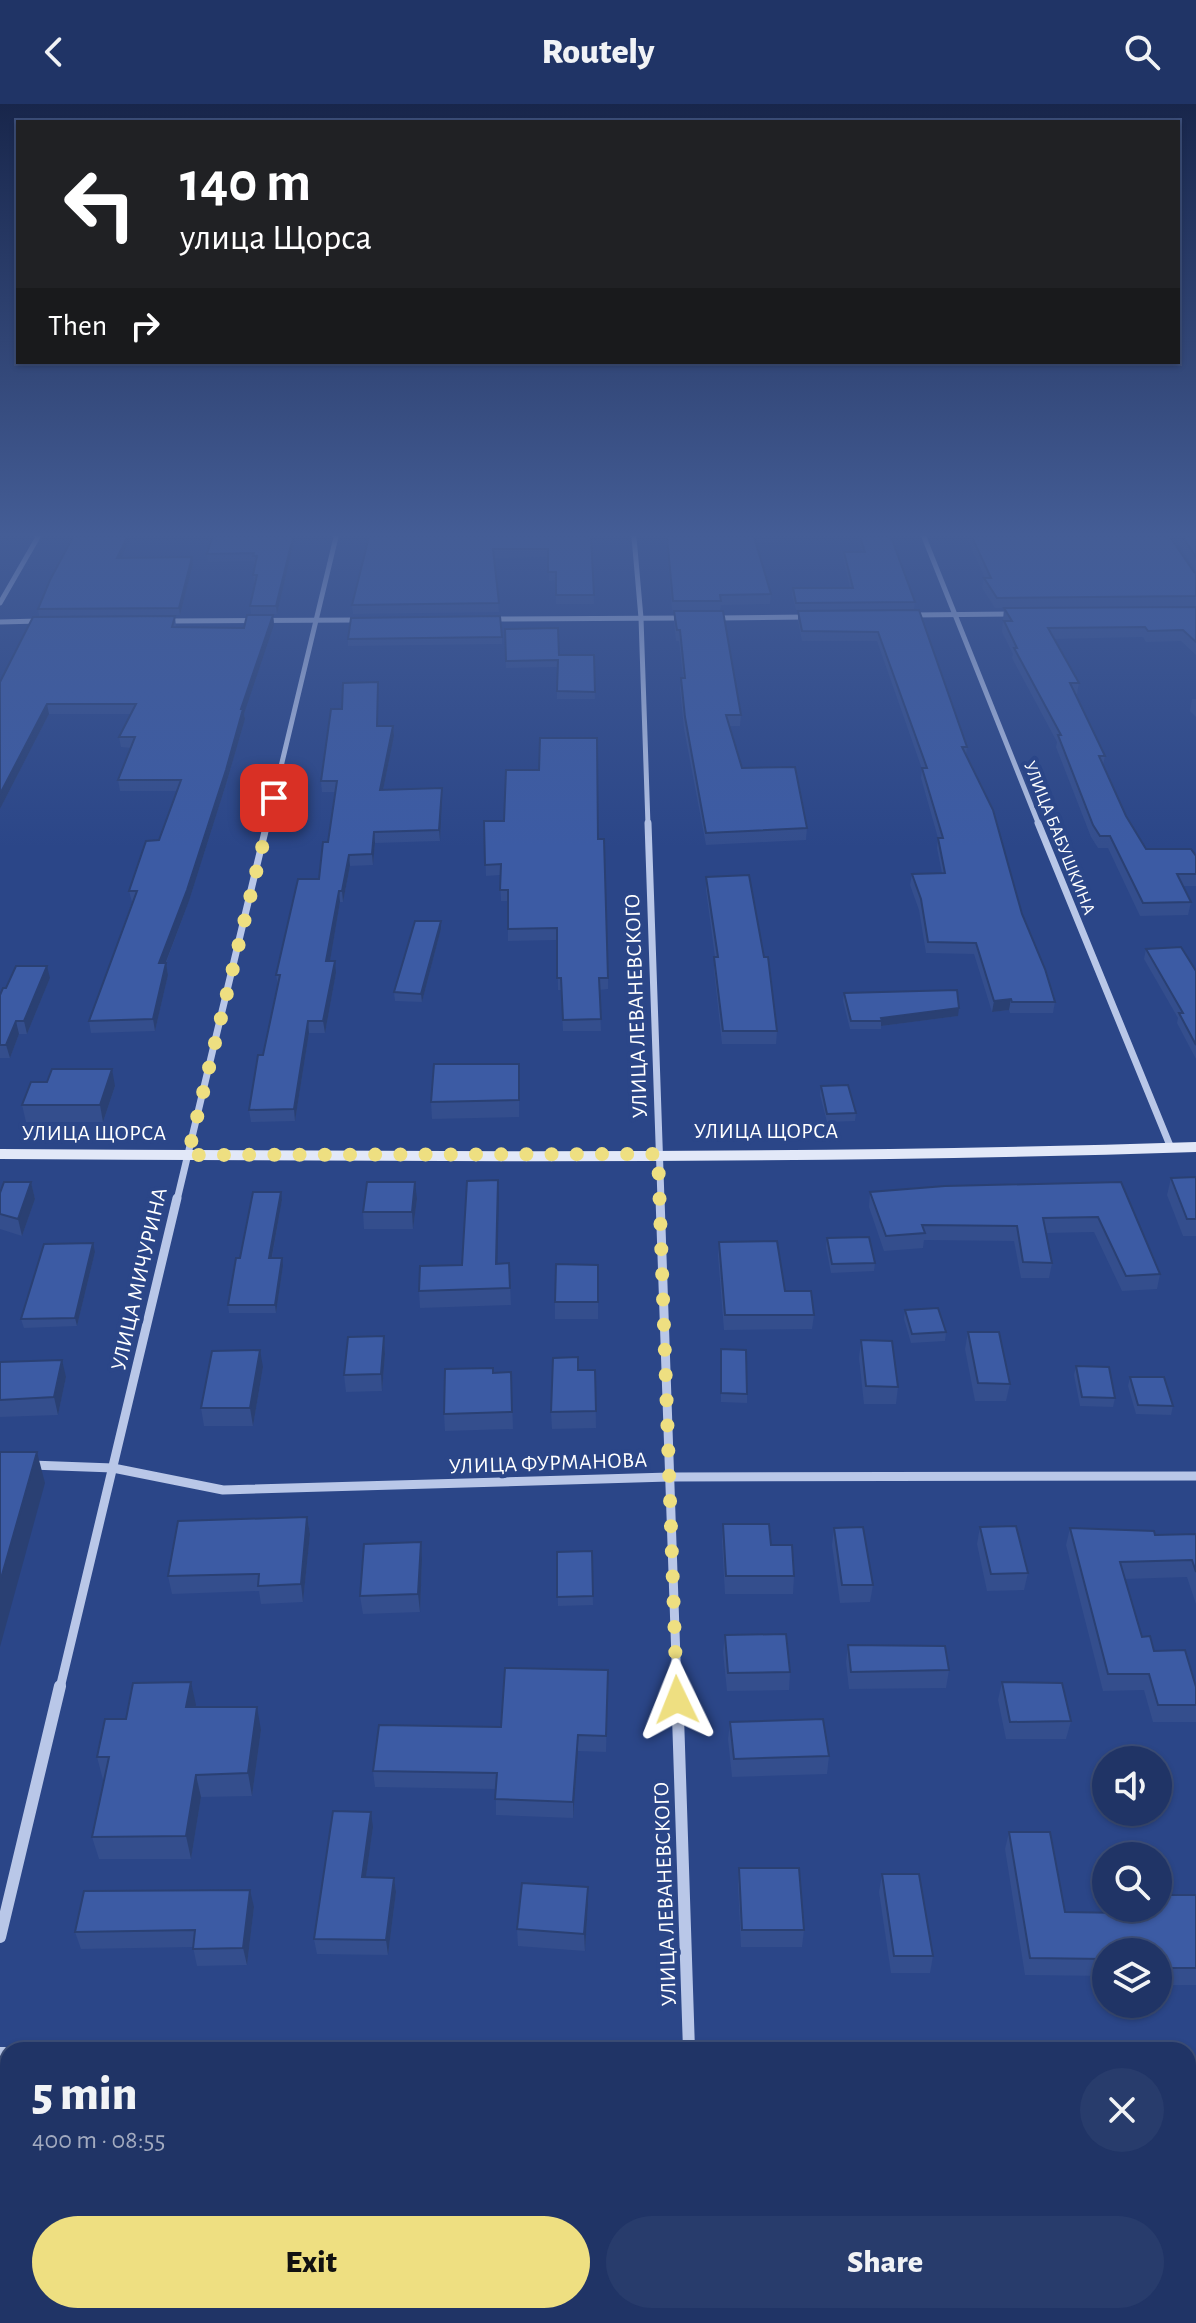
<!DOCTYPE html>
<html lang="en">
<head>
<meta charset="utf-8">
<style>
	body { margin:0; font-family:"Alegreya Sans",sans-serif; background:#283c6c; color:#f1f3f6; height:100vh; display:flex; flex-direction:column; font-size:30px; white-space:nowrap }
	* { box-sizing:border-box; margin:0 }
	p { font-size:26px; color:#a2aabf }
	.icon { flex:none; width:44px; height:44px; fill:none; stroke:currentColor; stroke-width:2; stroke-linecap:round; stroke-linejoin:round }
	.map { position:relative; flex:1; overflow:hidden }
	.drawer { position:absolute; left:0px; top:1938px; width:1196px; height:282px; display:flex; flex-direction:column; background:#203466; border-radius:24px 24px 0 0; box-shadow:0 2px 6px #0004,0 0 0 2px #3d4f7a }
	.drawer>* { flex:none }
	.hud { position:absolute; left:16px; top:16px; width:1164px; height:244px; border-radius:0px; box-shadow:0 2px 6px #0004,0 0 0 2px #3d4f7a; background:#202124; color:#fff; overflow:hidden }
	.buttons { position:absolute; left:1092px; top:1642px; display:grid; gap:16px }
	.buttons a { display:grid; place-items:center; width:80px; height:80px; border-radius:50%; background:#203466; box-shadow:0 2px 6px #0004,0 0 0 2px #3d4f7a; font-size:40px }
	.pin { position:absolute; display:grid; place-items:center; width:68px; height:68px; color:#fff; margin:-34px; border-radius:16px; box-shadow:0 4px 12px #0006 }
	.me { position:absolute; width:88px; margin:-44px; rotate:358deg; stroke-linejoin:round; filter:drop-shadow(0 0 6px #0008) }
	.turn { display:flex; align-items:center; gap:28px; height:168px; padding:0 32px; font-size:36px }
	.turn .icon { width:104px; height:104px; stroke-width:2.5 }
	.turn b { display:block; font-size:56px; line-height:68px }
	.then { display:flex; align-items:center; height:76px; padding:0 32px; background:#0003; gap:16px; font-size:30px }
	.round { display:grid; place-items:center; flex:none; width:84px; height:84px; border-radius:42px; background:#283c6c }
	.summary { display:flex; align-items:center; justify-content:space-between; height:136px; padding:0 32px }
	h1 { font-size:48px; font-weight:800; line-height:60px }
	.action { display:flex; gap:16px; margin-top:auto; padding:16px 32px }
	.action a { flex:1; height:92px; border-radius:48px; background:#eedf81; color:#111; font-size:32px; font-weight:800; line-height:92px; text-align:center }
	.action a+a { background:#283c6c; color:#f1f3f6 }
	header { display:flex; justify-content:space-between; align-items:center; height:104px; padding:0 32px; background:#203466; font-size:36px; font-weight:800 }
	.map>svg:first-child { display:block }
</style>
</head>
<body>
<header><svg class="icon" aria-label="back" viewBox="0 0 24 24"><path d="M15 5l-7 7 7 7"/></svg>Routely<svg class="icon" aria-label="search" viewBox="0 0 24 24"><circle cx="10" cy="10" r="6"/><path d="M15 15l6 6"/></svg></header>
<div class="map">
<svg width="1196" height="2219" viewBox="0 0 1196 2219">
	<rect width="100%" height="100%" fill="#2b4688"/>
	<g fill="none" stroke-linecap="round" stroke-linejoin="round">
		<g stroke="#b9c7e8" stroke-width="5">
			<path d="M634 433 641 514 648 721"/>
			<path d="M924 433 1039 721"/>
			<path d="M0 499 38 433"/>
			<path d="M913 511 1011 510"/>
			<path d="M717 514 807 513"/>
			<path d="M493 515 683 514"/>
			<path d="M169 517 359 516"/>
			<path d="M0 518 39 517"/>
			<path d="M267 721 336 433"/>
		</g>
		<g stroke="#b9c7e8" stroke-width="7">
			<path d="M648 719 661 1096"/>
			<path d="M1038 719 1171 1044"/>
			<path d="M177 1096 267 719"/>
		</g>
		<g stroke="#b9c7e8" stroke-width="9">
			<path d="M660 1094 677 1584"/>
			<path d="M31 1361 113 1364 223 1386 669 1373 1196 1372"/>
			<path d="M60 1584 177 1094"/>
		</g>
		<g stroke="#b9c7e8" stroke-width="12">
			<path d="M677 1582 689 1946"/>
			<path d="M0 1833 60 1582"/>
			<path d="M0 1949H8"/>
			<path d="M1188 2033H1196"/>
			<path d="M1073 2212 1074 2219"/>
		</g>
		<path fill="#e2e8f8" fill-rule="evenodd" d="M1196 1038V1048C798 1061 398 1057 0 1055V1045C398 1047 798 1051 1196 1038Z"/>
	</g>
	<g fill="#344e8d">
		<path d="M212 433H295L277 510H251L250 502 255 479H254L253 471 255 460H254V457L208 458 207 450Z"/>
		<path d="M369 433H591L594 500H556V476L549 477 548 453 494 454 499 508 353 510 352 501Z"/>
		<path d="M666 433H778L777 439H756L771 490 770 500 721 501 720 506 672 507Z"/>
		<path d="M857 433H891L915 498 914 505 796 506 792 491 793 484H850L843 454 844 448H862Z"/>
		<path d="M966 433H1170L1194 468 1196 469V503L995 504 982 484 984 474H985Z"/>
		<path d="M1174 433H1196V467Z"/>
		<path d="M121 454 193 460 180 511 39 512 38 505Z"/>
		<path d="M1196 503V551L1181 537 1146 538 1143 533 1054 535 1079 579 1077 590H1076L1105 652 1103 661 1126 712 1146 745 1196 752V782H1183L1191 798 1188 811 1140 812 1108 744H1098L1091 733 1056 643 1057 638 1012 554 1013 550 1002 528 1004 504Z"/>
		<path d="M919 506 967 643 966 651 1022 810 1055 898 1053 909H1010L1009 906 992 908 974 850 926 849 919 806 910 781 912 770 942 769 937 744 938 734 921 674 922 665 877 537H802L798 517V507Z"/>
		<path d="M674 507 741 611 740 622H730L742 664 807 724 806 736 706 741 684 625 680 585 681 574H683L679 537H676L674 518Z"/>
		<path d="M273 511 274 521 244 610 245 615 227 677 189 797 166 859 168 871 155 927 91 929 89 917 132 798 129 787 159 736 177 687H120L118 676 131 644 121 643 119 633 131 610H49L0 705V578L175 512 176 523 244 524Z"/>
		<path d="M505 525 559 551H594L595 595H557V563L506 564Z"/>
		<path d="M502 533V540L348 542V535Z"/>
		<path d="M378 578V622H393L394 632 383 686 442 695 440 737 375 739 373 761 350 762 343 798H340L330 857 336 869 325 929H309L295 1017 251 1018 249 1006 263 951 278 882 276 871 319 775 328 738 335 688H322L321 677 342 605Z"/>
		<path d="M1192 595H1196V613L1190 607Z"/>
		<path d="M484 717 598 735 608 874V885L599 886 601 927H563L561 886H558L557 836 508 837V797H501L500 771 486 772Z"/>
		<path d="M706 773 777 927 776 940H722L714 866 715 853 706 786Z"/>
		<path d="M441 817V825L422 898 395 897 394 888Z"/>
		<path d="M1146 845 1196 867V955L1177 919 1178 914 1144 855Z"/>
		<path d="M50 874 27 930H19L10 954H0V891L6 884Z"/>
		<path d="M844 889 958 912 881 922V925H850L843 897Z"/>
		<path d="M519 960V1013L432 1015 431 998Z"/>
		<path d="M115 982 103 1018H26L22 1001Z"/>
		<path d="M821 982 856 1009 855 1017 827 1018 820 991Z"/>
		<path d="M1196 1073V1132H1183L1167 1091 1171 1074Z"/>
		<path d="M498 1076 497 1160 509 1159 511 1201 420 1204 419 1187 462 1161Z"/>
		<path d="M31 1078 35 1095 22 1132 0 1125V1089Z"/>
		<path d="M1121 1078 1160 1170 1157 1185 1122 1187 1094 1128 1046 1129 1052 1159 1049 1174H1021L1014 1137 924 1136 923 1144 884 1147 869 1103 870 1088Z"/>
		<path d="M417 1095 413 1125H364L363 1108Z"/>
		<path d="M282 1096 272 1154 283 1162 276 1209H229L228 1201 240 1154Z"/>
		<path d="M827 1134 875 1159 874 1167 831 1169 826 1143Z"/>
		<path d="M719 1138 785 1187 814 1211 812 1225 724 1226 718 1152Z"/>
		<path d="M95 1148 77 1222 24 1224 21 1215Z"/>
		<path d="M598 1161V1215H555V1198Z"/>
		<path d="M905 1206 946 1228 945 1237 911 1239 904 1215Z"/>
		<path d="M968 1228 1010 1280 1006 1297H975L965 1245Z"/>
		<path d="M384 1232 385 1250 382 1287 346 1288 344 1271Z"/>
		<path d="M861 1236 898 1283 896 1300H864L859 1254Z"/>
		<path d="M720 1254 747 1290V1299L721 1298Z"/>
		<path d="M0 1258 66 1273 58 1311 0 1313Z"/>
		<path d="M1076 1262 1115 1294 1113 1303 1080 1302 1074 1271Z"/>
		<path d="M263 1263 253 1322H204L201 1304Z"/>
		<path d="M578 1266H595L596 1324 552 1325 551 1308Z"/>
		<path d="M511 1268 513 1325 445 1327 444 1310 493 1269Z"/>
		<path d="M1130 1273 1173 1302 1171 1311 1136 1310 1128 1282Z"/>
		<path d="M307 1413 310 1430 303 1498 261 1500 259 1487 172 1490 168 1472Z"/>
		<path d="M723 1420 771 1441 794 1472 793 1490H725L722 1437Z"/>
		<path d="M980 1423 1028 1469 1024 1486 987 1487 977 1440Z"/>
		<path d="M834 1424 873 1481 870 1498 840 1499 832 1441Z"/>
		<path d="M1070 1424 1155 1431 1196 1430V1500L1187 1473 1125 1475 1142 1533 1154 1547 1196 1583V1618H1153L1144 1586 1103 1587 1066 1441Z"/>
		<path d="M421 1438 422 1456 420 1508 363 1510 360 1492Z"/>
		<path d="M592 1447 593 1501 558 1502 557 1448Z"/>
		<path d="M725 1531 790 1568 789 1586 727 1587 723 1548Z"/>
		<path d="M848 1541 949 1566 946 1584 849 1585 846 1558Z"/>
		<path d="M608 1566 606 1648 578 1647 573 1714 496 1711V1685L375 1683 373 1667 501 1623Z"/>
		<path d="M1002 1578 1071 1617 1066 1635H1006L998 1596Z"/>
		<path d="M196 1601 195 1603 261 1626 252 1692 201 1693 191 1755H99L92 1733 105 1676H103L97 1653 126 1615Z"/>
		<path d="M730 1618 829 1652 827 1670 732 1673 728 1635Z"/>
		<path d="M373 1723 366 1773 394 1774 396 1788 388 1851 317 1850 314 1835Z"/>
		<path d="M1009 1728 1065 1808 1114 1809 1113 1804H1158L1196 1791V1881H1158V1848H1106V1872L1025 1871 1005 1745Z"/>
		<path d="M739 1764 804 1826 802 1843H741L738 1781Z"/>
		<path d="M882 1770 933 1852 930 1869H891L879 1788Z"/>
		<path d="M588 1783V1800L585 1847 518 1842 517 1825Z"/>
		<path d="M254 1803 247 1861 197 1862 193 1843 81 1845 75 1828Z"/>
		<path d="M807 2212H877L878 2219H808Z"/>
		<path d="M945 2212H1035L1036 2219H946Z"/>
		<path d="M1139 2212H1188L1196 2219H1139Z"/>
	</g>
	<g fill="#2a4073">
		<path d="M127 433H131L118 461 117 454Z"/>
		<path d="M293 433H295L277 510 276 502Z"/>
		<path d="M192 453 193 460 180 511 179 504Z"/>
		<path d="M273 511 274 521 244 610 245 615 227 677 189 797 161 871 159 859 241 605Z"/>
		<path d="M47 600 49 610 0 705V690Z"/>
		<path d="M393 622 394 632 381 696 380 686Z"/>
		<path d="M442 684V695L440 737 439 726Z"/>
		<path d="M374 728 375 739 373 761 372 750Z"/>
		<path d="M349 751 350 762 343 798 342 787Z"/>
		<path d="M339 787 340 798 328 869 326 857Z"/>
		<path d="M441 817V825L422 898 421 890Z"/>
		<path d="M335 857 336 869 325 929 323 917Z"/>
		<path d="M166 859 168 871 155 927 153 915Z"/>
		<path d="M47 862 50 874 27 930 24 917Z"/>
		<path d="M1011 895 1009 906 992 908 994 897Z"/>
		<path d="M959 904 958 912 881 922V914Z"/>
		<path d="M16 917 19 930 10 954 6 941Z"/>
		<path d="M308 917 309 929 295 1017 294 1005Z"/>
		<path d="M112 965 115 982 103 1018 100 1001Z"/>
		<path d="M498 1076 499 1093 497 1177 496 1160Z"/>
		<path d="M31 1078 35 1095 22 1132 18 1115Z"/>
		<path d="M415 1078 417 1095 413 1125 412 1108Z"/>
		<path d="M281 1088 282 1096 270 1163 269 1154Z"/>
		<path d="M93 1139 95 1148 77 1222 75 1214Z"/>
		<path d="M282 1154 283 1162 276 1209 275 1201Z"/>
		<path d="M384 1232 385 1250 382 1287 381 1270Z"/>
		<path d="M260 1246 263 1263 253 1322 250 1304Z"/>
		<path d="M62 1256 66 1273 58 1311 54 1293Z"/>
		<path d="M37 1348 45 1379 0 1543V1478Z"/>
		<path d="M307 1413 310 1430 303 1498 301 1480Z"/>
		<path d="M421 1438 422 1456 420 1508 418 1490Z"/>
		<path d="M191 1578 196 1601 191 1626 186 1603Z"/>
		<path d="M257 1603 261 1626 252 1692 248 1669Z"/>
		<path d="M578 1631V1647L573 1714V1698Z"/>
		<path d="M196 1671 201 1693 191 1755 186 1732Z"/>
		<path d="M371 1708 373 1723 364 1787 362 1773Z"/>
		<path d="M394 1774 396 1788 388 1851 386 1836Z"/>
		<path d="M588 1783V1800L585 1847 584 1830Z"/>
		<path d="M250 1786 254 1803 247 1861 243 1844Z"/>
		<path d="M143 2212H151L150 2219H142Z"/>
		<path d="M346 2212H351L350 2219H346Z"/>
	</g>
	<g fill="#3c5ba4" stroke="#2a4073" stroke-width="2">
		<path d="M73 433H127L117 454 192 453 179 504 38 505 50 476Z"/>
		<path d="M212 433H293L276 502H250L257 471H253L257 452H253L254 449 207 450Z"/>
		<path d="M369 433H591L594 491H556V468H548V445H493L499 499 352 501Z"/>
		<path d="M667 433H754L771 490 720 491 721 497H673Z"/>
		<path d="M860 433H891L915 498 796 499 793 484H853L844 448H865Z"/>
		<path d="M972 433H1170L1194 468 1196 469V492L997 494 984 474H991Z"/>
		<path d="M1183 433H1196V453Z"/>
		<path d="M1196 503V538L1183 526 1148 527 1145 523 1048 524 1079 579H1070L1105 652H1099L1126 712 1146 745H1191L1196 752V770H1177L1191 798 1143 799 1110 732H1100L1093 721 1058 631H1061L1014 544H1017L1004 517H1012L1004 504Z"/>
		<path d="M919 506 967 643H962L993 706 1022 810 1045 865 1055 898H1012L1011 895 994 897 976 839 928 838 921 795 912 770 945 769 938 734H943L922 664H927L878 528 802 527 798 507Z"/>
		<path d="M674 507H723L741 611H726L742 664 795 663 807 724 706 729 685 613 681 574H685L680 526H677Z"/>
		<path d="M247 511H273L241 605H243L226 666 187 786 159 859H166L153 915 89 917 137 787H129L146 737 159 736 181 676H118L135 633H119L136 600H47L0 690V578L33 513 175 512 172 523 244 524Z"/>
		<path d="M500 512 502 533 348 535 351 514Z"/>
		<path d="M558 524 559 551H594L595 588 557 587 558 556 506 557 505 525Z"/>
		<path d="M378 578 377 622H393L380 686 442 684 439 726 374 728 372 750 349 751 342 787H339L326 857H335L323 917H308L294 1005 249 1006 258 951H263L280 871H276L298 775H319L323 738H328L337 677H321L331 605H342L343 579Z"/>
		<path d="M540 634H597L598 735H604L608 874H599L601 915 563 916 561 874H557V824L508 825V786H500L501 760 485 761 484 717H504L506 666H539Z"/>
		<path d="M749 771 764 853H768L777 927H723L714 853H718L706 773Z"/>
		<path d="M415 817H441L421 890 394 888Z"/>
		<path d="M1181 843 1196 867V941L1179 909H1183L1146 845Z"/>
		<path d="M16 862H47L24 917H16L6 941H0V891L3 884H6Z"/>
		<path d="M957 886 959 904 881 914 882 917H851L844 889Z"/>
		<path d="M434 960H519V996L431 998Z"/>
		<path d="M52 965H112L100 1001H22L31 978H47Z"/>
		<path d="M848 981 856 1009 827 1010 821 982Z"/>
		<path d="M1196 1073V1115H1187L1171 1074Z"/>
		<path d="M498 1076 496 1160 509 1159 510 1184 419 1187 420 1162 462 1161 467 1077Z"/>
		<path d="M4 1078H31L18 1115 0 1110V1089Z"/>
		<path d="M367 1078H415L412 1108H363Z"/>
		<path d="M1121 1078 1160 1170 1126 1172 1098 1113 1043 1114 1052 1159 1023 1158 1017 1122 922 1121 925 1129 886 1132 870 1088 945 1082Z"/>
		<path d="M253 1088H281L269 1154H282L275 1201H228L236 1154H240Z"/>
		<path d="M869 1133 875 1159 832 1160 827 1134Z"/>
		<path d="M777 1137 785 1187H811L814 1211H725L719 1138Z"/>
		<path d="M93 1139 75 1214 21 1215 44 1140Z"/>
		<path d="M556 1160 598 1161V1198H555Z"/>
		<path d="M938 1204 946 1228 912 1230 905 1206Z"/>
		<path d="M968 1228H999L1010 1280 978 1279Z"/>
		<path d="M384 1232 381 1270 344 1271 348 1233Z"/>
		<path d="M861 1236 892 1237 898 1283 866 1282Z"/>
		<path d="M721 1245 746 1246 747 1290 721 1289Z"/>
		<path d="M260 1246 250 1304H201L212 1247Z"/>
		<path d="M578 1253V1266H595L596 1307 551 1308 553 1254Z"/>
		<path d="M62 1256 54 1293 0 1296V1258Z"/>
		<path d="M1076 1262 1109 1263 1115 1294 1082 1293Z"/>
		<path d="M493 1264V1269L511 1268 512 1308 444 1310 445 1265Z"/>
		<path d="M1130 1273H1164L1173 1302 1138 1301Z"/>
		<path d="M0 1348H37L0 1478Z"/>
		<path d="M307 1413 301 1480 258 1482 259 1470 168 1472 178 1417Z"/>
		<path d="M723 1420H769L771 1441H792L794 1472H726Z"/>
		<path d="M1016 1422 1028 1469 991 1470 980 1423Z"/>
		<path d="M863 1423 873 1481H842L834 1424Z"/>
		<path d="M1070 1424 1154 1427 1155 1431 1196 1430V1468L1192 1456 1120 1458 1142 1533 1150 1532 1154 1547 1185 1546 1196 1583V1601H1158L1149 1570H1108Z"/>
		<path d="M421 1438 418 1490 360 1492 364 1440Z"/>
		<path d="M592 1447 593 1492 557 1493V1448Z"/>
		<path d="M786 1530 790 1568 728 1569 725 1531Z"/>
		<path d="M848 1541 945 1542 949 1566 851 1568Z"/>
		<path d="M505 1564 608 1566 606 1632 578 1631 573 1698 495 1695 497 1669 373 1667 379 1621 501 1623Z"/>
		<path d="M191 1578 186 1603H257L248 1669 196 1671 186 1732 92 1733 109 1653H97L105 1615H126L133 1579Z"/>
		<path d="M1002 1578 1062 1579 1071 1617 1010 1618Z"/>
		<path d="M823 1615 829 1652 734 1655 730 1618Z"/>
		<path d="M333 1707 371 1708 362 1773 394 1774 386 1836 314 1835Z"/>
		<path d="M1009 1728H1050L1065 1808 1124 1809 1123 1804H1158V1791H1196V1864H1158V1848H1106V1855L1030 1854Z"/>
		<path d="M739 1764H799L804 1826H742Z"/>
		<path d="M882 1770H919L933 1852H894Z"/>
		<path d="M522 1779 588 1783 584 1830 517 1825Z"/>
		<path d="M250 1786 243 1844 193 1845 195 1826 75 1828 84 1787Z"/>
		<path d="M1188 2200H1196V2219H1148L1147 2212H1188Z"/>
		<path d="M94 2212H143L142 2219H93Z"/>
		<path d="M286 2212H346V2219H285Z"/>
		<path d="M463 2212H518L519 2219H463Z"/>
		<path d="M584 2212H652L653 2219H584Z"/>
		<path d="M811 2212H877L878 2219H812Z"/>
		<path d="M952 2212H1035L1036 2219H952Z"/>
	</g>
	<linearGradient id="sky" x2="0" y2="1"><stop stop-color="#18264b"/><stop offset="0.58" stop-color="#445d96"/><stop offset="1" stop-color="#445d96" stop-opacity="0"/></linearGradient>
	<rect width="1196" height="743" fill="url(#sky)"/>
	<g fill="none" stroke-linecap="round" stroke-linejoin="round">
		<path stroke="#eedf81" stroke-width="14" stroke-dasharray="0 25.2" d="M274 694 188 1051 658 1050 677 1596"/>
	</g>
	<g text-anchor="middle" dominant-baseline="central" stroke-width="8" stroke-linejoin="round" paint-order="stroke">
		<g font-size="18" fill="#fff" stroke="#2b4688">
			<text transform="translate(1059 734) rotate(68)">УЛИЦА БАБУШКИНА</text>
		</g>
		<g font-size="22" fill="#fff" stroke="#2b4688">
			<text transform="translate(636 902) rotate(-92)">УЛИЦА ЛЕВАНЕВСКОГО</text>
			<text x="766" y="1027">УЛИЦА ЩОРСА</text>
			<text x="94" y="1029">УЛИЦА ЩОРСА</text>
			<text transform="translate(139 1175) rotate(-77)">УЛИЦА МИЧУРИНА</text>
			<text transform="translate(548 1359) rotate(-2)">УЛИЦА ФУРМАНОВА</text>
			<text transform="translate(665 1790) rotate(-92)">УЛИЦА ЛЕВАНЕВСКОГО</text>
		</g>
	</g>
</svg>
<div class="buttons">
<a><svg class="icon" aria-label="sound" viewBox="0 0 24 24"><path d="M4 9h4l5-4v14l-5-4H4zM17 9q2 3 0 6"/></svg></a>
<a><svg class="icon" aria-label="search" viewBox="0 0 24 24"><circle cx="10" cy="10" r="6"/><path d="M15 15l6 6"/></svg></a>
<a><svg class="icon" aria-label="layers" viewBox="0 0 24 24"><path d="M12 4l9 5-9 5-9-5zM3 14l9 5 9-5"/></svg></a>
</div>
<div class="pin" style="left:274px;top:694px;background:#d93025"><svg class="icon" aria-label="arrive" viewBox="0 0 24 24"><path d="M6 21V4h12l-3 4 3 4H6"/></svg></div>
<svg class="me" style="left:677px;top:1596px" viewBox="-20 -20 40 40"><path d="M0-17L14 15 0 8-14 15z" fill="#eedf81" stroke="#fff" stroke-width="4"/></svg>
<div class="hud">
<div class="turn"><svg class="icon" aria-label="left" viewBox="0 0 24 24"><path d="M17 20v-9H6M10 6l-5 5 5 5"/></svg><div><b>140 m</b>улица Щорса</div></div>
<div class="then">Then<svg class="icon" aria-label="right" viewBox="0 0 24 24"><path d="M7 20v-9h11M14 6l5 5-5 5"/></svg></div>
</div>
<section class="drawer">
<div class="summary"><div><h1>5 min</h1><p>400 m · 08:55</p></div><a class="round"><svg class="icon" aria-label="close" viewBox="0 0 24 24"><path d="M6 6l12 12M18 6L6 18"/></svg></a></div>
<div class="action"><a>Exit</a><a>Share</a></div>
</section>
</div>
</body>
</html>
